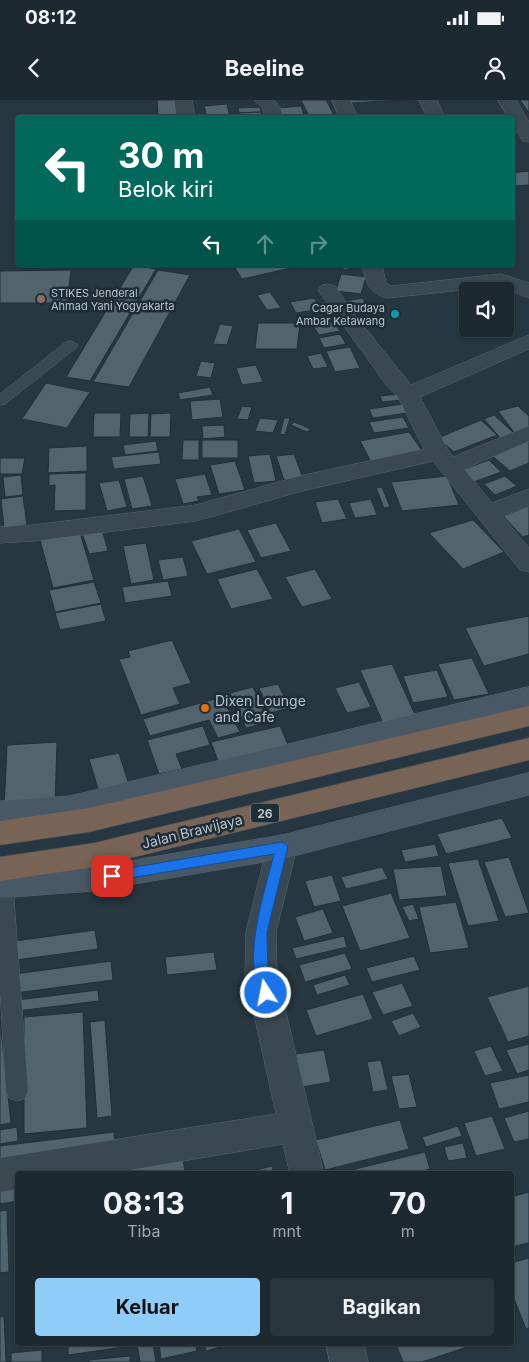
<!DOCTYPE html>
<html lang="id">
<head>
<meta charset="utf-8">
<style>
	body { margin:0; font-family:Inter,sans-serif; background:#29353d; color:#f1f3f6; height:100vh; display:flex; flex-direction:column; font-size:19px; white-space:nowrap }
	* { box-sizing:border-box; margin:0 }
	p { font-size:16px; color:#a0a6ab }
	.icon { flex:none; width:28px; height:28px; fill:none; stroke:currentColor; stroke-width:2; stroke-linecap:round; stroke-linejoin:round }
	.map { position:relative; flex:1; overflow:hidden }
	.details { position:absolute; left:15px; top:1071px; width:499px; height:175px; display:flex; flex-direction:column; background:#1c2931; border-radius:5px; box-shadow:0 1px 4px #0004,0 0 0 1px #3a454d }
	.details>* { flex:none }
	.banner { position:absolute; left:15px; top:15px; width:500px; height:152px; border-radius:5px; box-shadow:0 1px 4px #0004,0 0 0 1px #3a454d; background:#00695c; color:#fff; overflow:hidden }
	.buttons { position:absolute; left:459px; top:182px; display:grid; gap:10px }
	.buttons a { display:grid; place-items:center; width:55px; height:55px; border-radius:5px; background:#1c2931; box-shadow:0 1px 4px #0004,0 0 0 1px #3a454d; font-size:25px }
	.pin { position:absolute; display:grid; place-items:center; width:42px; height:42px; color:#fff; margin:-21px; border-radius:10px; box-shadow:0 2px 8px #0006 }
	.me { position:absolute; width:55px; margin:-28px; rotate:349deg; stroke-linejoin:round; filter:drop-shadow(0 0 4px #0008) }
	.turn { display:flex; align-items:center; gap:18px; height:105px; padding:0 20px; font-size:22px }
	.turn .icon { width:65px; height:65px; stroke-width:2.5 }
	.turn b { display:block; font-size:35px; line-height:42px }
	.lanes { display:flex; align-items:center; height:48px; padding:0 20px; background:#0003; justify-content:center; gap:25px; direction:ltr }
	.lanes .off { opacity:.35 }
	.eta { display:flex; justify-content:space-evenly; align-items:center; height:85px; text-align:center }
	.eta b { font-size:30px; font-weight:700; line-height:35px }
	.button { display:flex; gap:10px; margin-top:auto; padding:10px 20px }
	.button a { flex:1; height:58px; border-radius:5px; background:#8fcdf8; color:#111; font-size:20px; font-weight:700; line-height:58px; text-align:center }
	.button a+a { background:#29353d; color:#f1f3f6 }
	.status { display:flex; justify-content:space-between; align-items:center; height:35px; padding:0 25px; background:#1c2931; direction:ltr }
	.status svg { height:14px; fill:currentColor }
	header { display:flex; justify-content:space-between; align-items:center; height:65px; padding:0 20px; background:#1c2931; font-size:22px; font-weight:700 }
	.map>svg:first-child { display:block }
</style>
</head>
<body>
<div class="status"><b>08:12</b><svg viewBox="0 0 49 12"><path d="M0 12V9h3v3zM5 12V6h3v6zM10 12V3h3v9zM15 12V0h3v12zM26 1h20v11H26zM47 4h2v5h-2z"/></svg></div>
<header><svg class="icon" aria-label="back" viewBox="0 0 24 24"><path d="M15 5l-7 7 7 7"/></svg>Beeline<svg class="icon" aria-label="person" viewBox="0 0 24 24"><circle cx="12" cy="8" r="4"/><path d="M4 21q1-7 8-7t8 7"/></svg></header>
<div class="map">
<svg width="529" height="1262" viewBox="0 0 529 1262">
	<rect width="100%" height="100%" fill="#263741"/>
	<g fill="#51646e" stroke="#212f38">
		<path d="M157 0H177L179 15 158 16Z"/>
		<path d="M301 0H326L335 17 310 18Z"/>
		<path d="M349 0H407L350 3Z"/>
		<path d="M520 0H529V13Z"/>
		<path d="M227 4 230 18H207L204 6Z"/>
		<path d="M301 6 305 18H282L279 8Z"/>
		<path d="M260 7 261 12 239 13 238 8Z"/>
		<path d="M261 12 262 18H240L239 13Z"/>
		<path d="M529 71V85L515 86 512 82V73Z"/>
		<path d="M134 165 156 169 90 281 66 277Z"/>
		<path d="M233 165H305L242 179Z"/>
		<path d="M340 165H365L344 170Z"/>
		<path d="M71 170 67 203H0V171Z"/>
		<path d="M158 170 190 175 129 287 93 282Z"/>
		<path d="M341 174 366 177 361 194 336 191Z"/>
		<path d="M270 192 281 208 267 210 257 195Z"/>
		<path d="M314 198 321 209 296 213 290 202Z"/>
		<path d="M363 198 367 206 349 209 345 201Z"/>
		<path d="M333 222 340 231 319 235 313 226Z"/>
		<path d="M258 223H300L297 249H255Z"/>
		<path d="M220 224 233 226 227 245 213 244Z"/>
		<path d="M340 234 346 244 324 248 319 238Z"/>
		<path d="M350 247 360 268 335 272 326 251Z"/>
		<path d="M321 253 328 267 313 269 307 256Z"/>
		<path d="M201 261 215 263 211 278 196 276Z"/>
		<path d="M256 265 263 282 242 285 236 268Z"/>
		<path d="M46 283 90 292 67 328 22 319Z"/>
		<path d="M210 287 213 295 180 300 178 293Z"/>
		<path d="M400 294 402 300 382 302 380 296Z"/>
		<path d="M220 299 223 317 192 320 190 301Z"/>
		<path d="M403 304 407 313 373 318 369 309Z"/>
		<path d="M242 306 252 307 248 320 237 319Z"/>
		<path d="M518 306 529 316V330L516 335 498 311Z"/>
		<path d="M94 313H121L120 337H93Z"/>
		<path d="M149 313 148 337H129L130 314Z"/>
		<path d="M171 313 170 337H150L151 314Z"/>
		<path d="M494 315 516 335 501 339 484 319Z"/>
		<path d="M403 317 409 328 374 333 369 322Z"/>
		<path d="M260 318 278 320 273 333 255 331Z"/>
		<path d="M284 318H290L285 335 280 334Z"/>
		<path d="M481 320 497 335 454 352 438 338Z"/>
		<path d="M294 322 311 329 307 332 291 325Z"/>
		<path d="M224 325 225 337 203 339 202 326Z"/>
		<path d="M409 332 423 352 371 362 360 341Z"/>
		<path d="M529 337V363L510 371 489 353Z"/>
		<path d="M183 340H199V360H182Z"/>
		<rect x="202" y="340" width="36" height="18"/>
		<path d="M156 341 158 351 125 355 123 345Z"/>
		<path d="M87 346V371L48 373 49 348Z"/>
		<path d="M159 352 161 364 114 369 111 357Z"/>
		<path d="M270 354 276 381 254 383 248 356Z"/>
		<path d="M294 354 303 378 284 380 276 356Z"/>
		<path d="M0 358H25L22 374H0Z"/>
		<path d="M489 360 501 372 474 382 462 370Z"/>
		<path d="M235 361 245 390 219 394 210 365Z"/>
		<path d="M86 373V410L54 411 55 385 49 386V374Z"/>
		<path d="M205 374 212 395 197 397 199 401 183 404 175 379Z"/>
		<path d="M21 375 23 395 5 397 3 377Z"/>
		<path d="M143 376 152 406 132 409 124 379Z"/>
		<path d="M447 376 459 405 402 411 391 382Z"/>
		<path d="M505 376 517 386 495 395 484 384Z"/>
		<path d="M119 380 127 407 107 411 99 383Z"/>
		<path d="M382 387 390 407 384 408 376 388Z"/>
		<path d="M23 396 27 425 4 428 1 399Z"/>
		<path d="M338 399 347 419 322 423 315 402Z"/>
		<path d="M371 399 377 415 355 418 349 403Z"/>
		<path d="M529 406V435L523 437 502 415Z"/>
		<path d="M473 420 504 452 463 469 429 433Z"/>
		<path d="M276 423 291 451 261 458 247 430Z"/>
		<path d="M102 429 108 451 89 454 82 433Z"/>
		<path d="M239 429 256 462 207 474 191 441Z"/>
		<path d="M80 433 94 480 53 488 40 440Z"/>
		<path d="M146 443 154 480 131 484 123 446Z"/>
		<path d="M183 457 188 476 163 480 158 460Z"/>
		<path d="M257 469 273 499 231 509 217 479Z"/>
		<path d="M315 469 332 499 302 507 285 477Z"/>
		<path d="M168 481 172 496 125 503 122 487Z"/>
		<path d="M94 482 101 503 55 512 49 490Z"/>
		<path d="M101 504 106 521 60 530 55 513Z"/>
		<path d="M529 516V554L484 566 465 528Z"/>
		<path d="M172 540 191 583 173 588 180 604 141 615 119 559 130 557 128 551Z"/>
		<path d="M472 558 489 594 454 600 438 564Z"/>
		<path d="M392 564 418 621 385 628 360 570Z"/>
		<path d="M437 570 448 597 413 603 403 576Z"/>
		<path d="M359 582 371 607 347 613 335 588Z"/>
		<path d="M278 584 290 608 270 613 259 588Z"/>
		<path d="M253 587 269 622 246 628 230 593Z"/>
		<path d="M222 597 240 632 218 638 209 620 150 636 143 619Z"/>
		<path d="M203 626 210 645 176 654 182 669 159 674 147 640Z"/>
		<path d="M280 626 289 647 219 664 211 642Z"/>
		<path d="M57 642 55 707 4 710 7 645Z"/>
		<path d="M119 653 129 685 99 692 89 659Z"/>
		<path d="M502 718 512 738 446 754 437 734Z"/>
		<path d="M435 744 439 756 405 762 401 750Z"/>
		<path d="M509 757 529 813 505 817 484 762Z"/>
		<path d="M478 759 499 821 468 826 448 763Z"/>
		<path d="M441 766 447 796 399 800 393 769Z"/>
		<path d="M382 767 388 779 346 789 341 777Z"/>
		<path d="M332 775 341 801 314 807 305 781Z"/>
		<path d="M391 793 410 838 360 851 342 806Z"/>
		<path d="M456 802 469 848 430 853 419 807Z"/>
		<path d="M413 804 419 819 409 821 402 807Z"/>
		<path d="M323 809 333 833 304 841 295 817Z"/>
		<path d="M95 830 98 849 16 860 15 841Z"/>
		<path d="M344 836 347 847 296 859 292 848Z"/>
		<path d="M214 852 217 870 167 875 165 857Z"/>
		<path d="M345 853 352 869 305 882 299 865Z"/>
		<path d="M414 856 420 870 372 882 366 868Z"/>
		<path d="M111 861 113 880 16 893 15 874Z"/>
		<path d="M345 875 350 885 317 895 313 885Z"/>
		<path d="M402 883 413 906 383 915 372 892Z"/>
		<path d="M529 886V936L508 942 487 897Z"/>
		<path d="M98 890 99 901 17 911V900Z"/>
		<path d="M363 894 373 919 316 936 306 910Z"/>
		<path d="M83 912 87 1028 24 1034V917Z"/>
		<path d="M413 913 421 927 399 936 391 921Z"/>
		<path d="M0 920 11 1023 0 1025Z"/>
		<path d="M105 920 112 1016 97 1018 90 922Z"/>
		<path d="M529 944V970L517 974 506 950Z"/>
		<path d="M491 946 503 971 485 976 474 951Z"/>
		<path d="M324 950 331 982 302 987 296 954Z"/>
		<path d="M381 960 388 990 373 992 367 962Z"/>
		<path d="M409 974 417 1007 399 1009 391 976Z"/>
		<path d="M529 975V1002L499 1009 490 983Z"/>
		<path d="M529 1011V1039L514 1042 504 1018Z"/>
		<path d="M492 1016 505 1049 476 1056 464 1023Z"/>
		<path d="M400 1020 409 1049 325 1070 316 1040Z"/>
		<path d="M458 1026 462 1036 426 1047 422 1037Z"/>
		<path d="M17 1027 18 1041 0 1044V1030Z"/>
		<path d="M114 1032 115 1049 0 1064V1046Z"/>
		<path d="M463 1043 467 1058 448 1061 444 1047Z"/>
		<path d="M182 1052 185 1072 174 1074H55Z"/>
		<path d="M425 1052 430 1069 412 1074 339 1073Z"/>
		<path d="M272 1066 274 1074H239Z"/>
		<path d="M18 1080V1101L0 1104V1083Z"/>
		<path d="M529 1092V1143L511 1147V1097Z"/>
		<path d="M7 1110 9 1172 0 1173V1111Z"/>
		<path d="M529 1158V1228L526 1229 511 1191V1163Z"/>
		<path d="M18 1164V1189H15L14 1165Z"/>
		<path d="M4 1216 6 1262H0V1217Z"/>
		<path d="M18 1244H55L17 1247Z"/>
		<path d="M68 1244H124V1247L68 1255Z"/>
		<path d="M137 1244H153L156 1262H140Z"/>
		<path d="M159 1244H195L197 1251 161 1259Z"/>
		<path d="M204 1244H231L206 1251Z"/>
		<path d="M396 1244H476L422 1262H403Z"/>
		<path d="M42 1250V1262H11V1253Z"/>
		<path d="M130 1256V1262H89V1260Z"/>
	</g>
	<g fill="none" stroke-linecap="round" stroke-linejoin="round">
		<defs>
			<g id="lane">
				<path d="M71 241 78 245 76 248 5 304 0 305V294L66 242Z"/>
				<path d="M3 778 10 780 13 786 28 991 25 998 17 1001 9 998 6 991 0 890V779Z"/>
			</g>
			<g id="street">
				<path d="M174 0H192L195 18H177Z"/>
				<path d="M255 0H274L280 7 283 18H265L263 9Z"/>
				<path d="M332 0H350L358 18H340Z"/>
				<path d="M419 0H437L445 18H428Z"/>
				<path d="M498 0H516L529 22V42L523 41 512 24V18H509Z"/>
				<path d="M362 165H382L386 183 391 186 501 174 529 183V198L500 186 387 198C368 193 366 182 362 165Z"/>
				<path d="M328 184 335 186 354 214 411 285 529 235V249L420 297 448 350 453 357 529 326V341L464 369 492 403 529 389V406L503 417 529 448V472L520 470 433 361 302 391 196 421 33 441 0 443V427L33 425 196 405 300 376 424 349 398 297 387 286 318 190 321 186Z"/>
				<path d="M282 735 292 739 297 747 276 832 277 874 324 1074H290L283 1044 106 1074H18V1089L0 1092V1058L276 1014 245 874 246 832 267 747 272 739Z"/>
				<path d="M326 1244H364L368 1262H330Z"/>
			</g>
			<g id="secondary">
				<path d="M529 587V607L69 718 0 723V701L69 696Z"/>
				<path d="M529 673V695L282 759 93 791 0 798V774L93 767 282 735Z"/>
			</g>
			<g id="highway">
				<path d="M529 606V626L89 732 0 745V721L89 708Z"/>
				<path d="M529 638V660L94 767 0 781V757L94 743Z"/>
			</g>
		</defs>
		<use href="#lane" stroke="#58666e" stroke-width="1"/>
		<use href="#street" stroke="#58666e" stroke-width="1"/>
		<use href="#secondary" stroke="#58666e" stroke-width="1"/>
		<use href="#highway" stroke="#45535b" stroke-width="1"/>
		<use href="#lane" fill="#3a4851" fill-rule="evenodd"/>
		<use href="#street" fill="#3a4851" fill-rule="evenodd"/>
		<use href="#secondary" fill="#485864" fill-rule="evenodd"/>
		<use href="#highway" fill="#776457" fill-rule="evenodd"/>
	</g>
	<path fill="#1a73e8" stroke="#114b97" d="M282 742 286 744 288 747 267 832 268 874 272 893 270 897 266 899 261 897C242 856 264 795 274 754L112 781 108 780 106 776 108 772 112 771Z"/>
	<circle fill="#8d6e63" stroke="#1f2d36" stroke-width="2" cx="41" cy="199" r="5"/>
	<circle fill="#0f9aa8" stroke="#1f2d36" stroke-width="2" cx="395" cy="214" r="5"/>
	<circle fill="#e8710a" stroke="#1f2d36" stroke-width="2" cx="205" cy="608" r="5"/>
	<g text-anchor="middle" dominant-baseline="central" stroke-width="5" stroke-linejoin="round" paint-order="stroke">
		<g font-size="11" fill="#b7c3cb" stroke="#1f2d36" text-anchor="start">
			<text x="51" y="193">STIKES Jenderal<tspan x="51" dy="13">Ahmad Yani Yogyakarta</tspan></text>
			<text x="385" y="208" text-anchor="end">Cagar Budaya<tspan x="385" dy="13">Ambar Ketawang</tspan></text>
		</g>
		<rect fill="#1f2d36" stroke="#89969e" stroke-width="1" x="251" y="703.5" width="28" height="19" rx="4"/>
		<g font-size="12" font-weight="bold" fill="#b7c3cb">
			<text x="265" y="713">26</text>
		</g>
		<g font-size="14" fill="#b7c3cb" stroke="#1f2d36" text-anchor="start">
			<text x="215" y="600">Dixen Lounge<tspan x="215" dy="16">and Cafe</tspan></text>
		</g>
		<g font-size="14" fill="#b7c3cb" stroke="#1f2d36">
			<text transform="translate(192 731) rotate(-14)">Jalan Brawijaya</text>
		</g>
	</g>
</svg>
<div class="buttons">
<a><svg class="icon" aria-label="sound" viewBox="0 0 24 24"><path d="M4 9h4l5-4v14l-5-4H4zM17 9q2 3 0 6"/></svg></a>
</div>
<div class="pin" style="left:112px;top:776px;background:#d93025"><svg class="icon" aria-label="arrive" viewBox="0 0 24 24"><path d="M6 21V4h12l-3 4 3 4H6"/></svg></div>
<svg class="me" style="left:266px;top:893px" viewBox="-20 -20 40 40"><circle r="17" fill="#1a73e8" stroke="#fff" stroke-width="3"/><path d="M0-11L8 9 0 5-8 9z" fill="#fff"/></svg>
<div class="banner">
<div class="turn"><svg class="icon" aria-label="left" viewBox="0 0 24 24"><path d="M17 20v-9H6M10 6l-5 5 5 5"/></svg><div><b>30 m</b>Belok kiri</div></div>
<div class="lanes"><svg class="icon" aria-label="left" viewBox="0 0 24 24"><path d="M17 20v-9H6M10 6l-5 5 5 5"/></svg><svg class="icon off" aria-label="ahead" viewBox="0 0 24 24"><path d="M12 20V5M6 11l6-6 6 6"/></svg><svg class="icon off" aria-label="right" viewBox="0 0 24 24"><path d="M7 20v-9h11M14 6l5 5-5 5"/></svg></div>
</div>
<section class="details">
<div class="eta">
<div><b>08:13</b><p>Tiba</p></div>
<div><b>1</b><p>mnt</p></div>
<div><b>70</b><p>m</p></div>
</div>
<div class="button"><a>Keluar</a><a>Bagikan</a></div>
</section>
</div>
</body>
</html>
